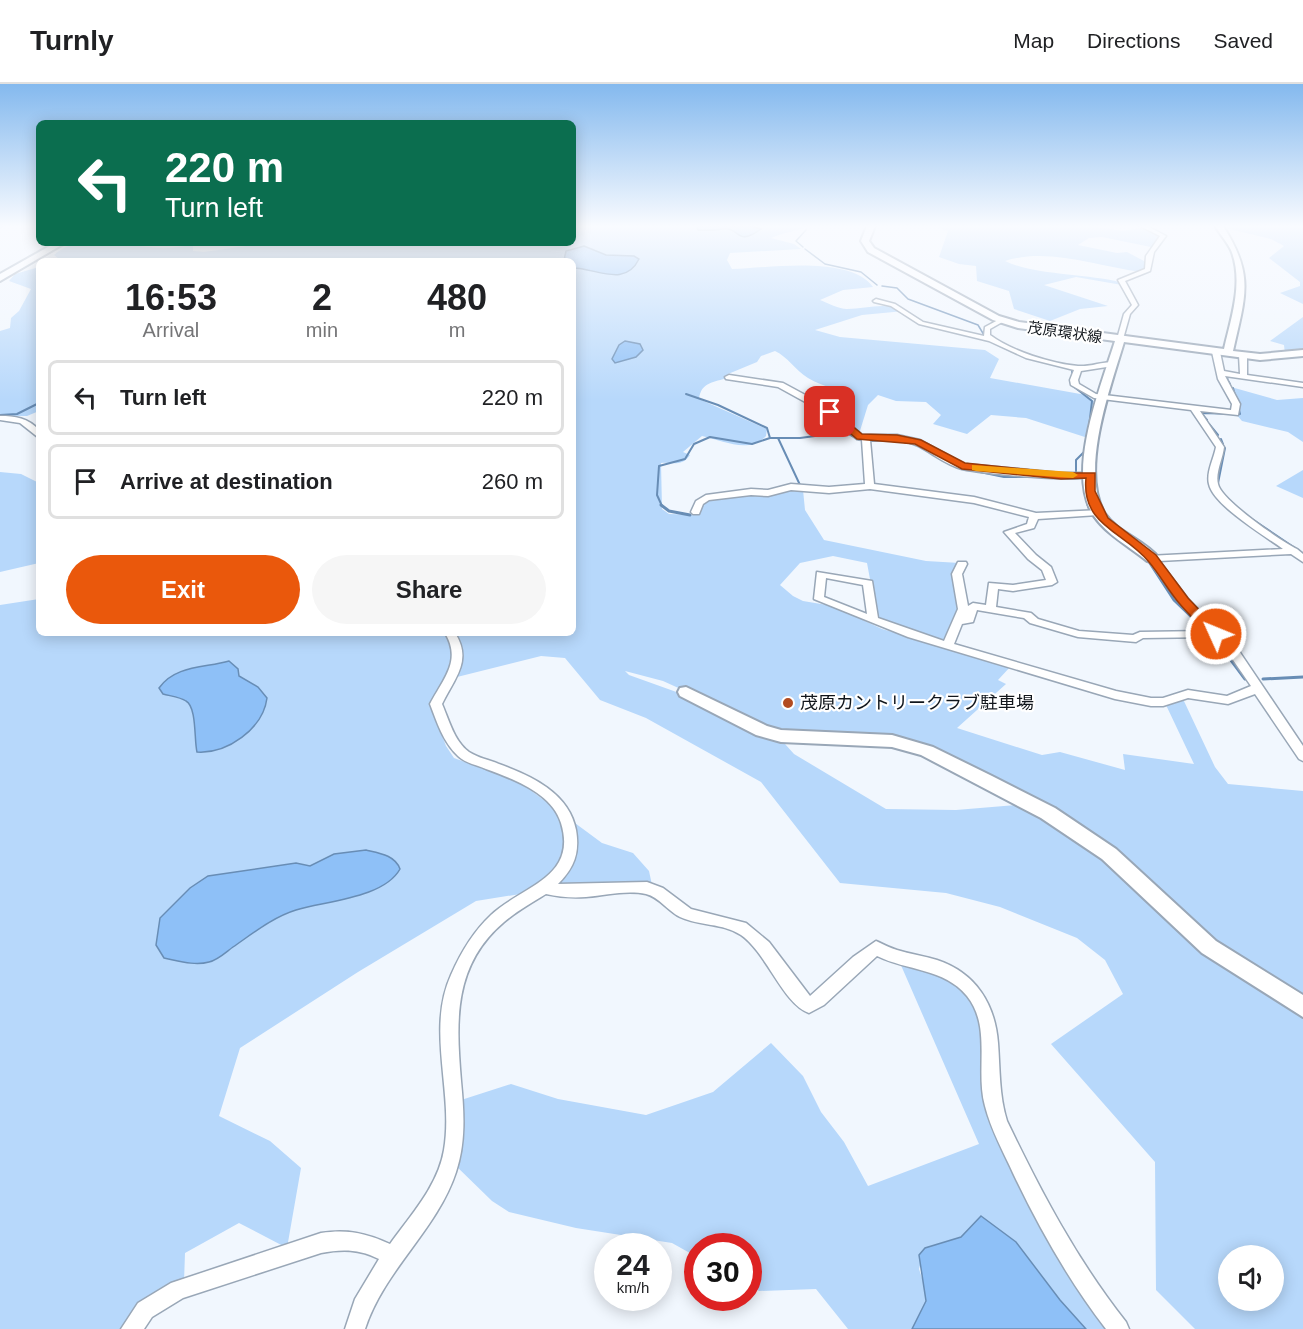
<!DOCTYPE html>
<html lang="en">
<head>
<meta charset="utf-8">
<style>
	body { margin:0; font-family:Arial,"Noto Sans JP",sans-serif; background:#f6f6f6; color:#202124; height:100vh; display:flex; flex-direction:column; font-size:22px; white-space:nowrap }
	* { box-sizing:border-box; margin:0 }
	p { font-size:20px; color:#757577 }
	.icon { flex:none; width:33px; height:33px; fill:none; stroke:currentColor; stroke-width:2; stroke-linecap:round; stroke-linejoin:round }
	.map { position:relative; flex:1; overflow:hidden }
	.side { position:absolute; left:36px; top:174px; width:540px; height:378px; display:flex; flex-direction:column; background:#fff; border-radius:9px; box-shadow:0 3px 15px #0003 }
	.side>* { flex:none }
	.banner { position:absolute; left:36px; top:36px; width:540px; height:126px; border-radius:9px; box-shadow:0 3px 15px #0003; background:#0b6e4f; color:#fff; overflow:hidden }
	.controls { position:absolute; left:1218px; top:1161px; display:grid; gap:12px }
	.controls a { display:grid; place-items:center; width:66px; height:66px; border-radius:50%; background:#fff; box-shadow:0 3px 15px #0003; font-size:30px }
	.speed { position:absolute; left:594px; top:1149px; display:flex; gap:12px; font-size:30px; font-weight:700; text-align:center }
	.speed>* { display:grid; place-content:center; width:78px; height:78px; border-radius:50%; background:#fff; box-shadow:0 3px 15px #0003; line-height:1 }
	.speed small { font-size:15px; font-weight:400 }
	.speed .limit { border:9px solid #d22; background:#fff; color:#111 }
	.pin { position:absolute; display:grid; place-items:center; width:51px; height:51px; color:#fff; margin:-26px; border-radius:12px; box-shadow:0 3px 9px #0006 }
	.me { position:absolute; width:66px; margin:-33px; rotate:314deg; stroke-linejoin:round; filter:drop-shadow(0 0 4px #0008) }
	.turn { display:flex; align-items:center; gap:21px; height:126px; padding:0 30px; font-size:27px }
	.turn .icon { width:78px; height:78px; stroke-width:2.5 }
	.turn b { display:block; font-size:42px; line-height:51px }
	.eta { display:flex; justify-content:space-evenly; align-items:center; height:102px; text-align:center }
	.eta b { font-size:36px; font-weight:700; line-height:42px }
	.action { display:flex; gap:12px; margin-top:auto; padding:12px 30px }
	.action a { flex:1; height:69px; border-radius:36px; background:#ea580c; color:#fff; font-size:24px; font-weight:700; line-height:69px; text-align:center }
	.action a+a { background:#f6f6f6; color:#202124 }
	ul { padding:0; list-style:none }
	li { display:flex; align-items:center; gap:18px; height:75px; margin:0 12px 9px; padding:0 18px; border:3px solid #e0e0e0; border-radius:9px }
	li div { flex:1 }
	li b { display:block; font-size:22px }
	li em { font-style:normal }
	header { display:flex; align-items:center; gap:36px; box-sizing:border-box; height:84px; padding:0 30px; background:#fff; border-bottom:2px solid #e0e0e0 }
	header strong { font-size:28px }
	nav { display:flex; gap:33px; margin-inline-start:auto; font-size:21px }
	.map>svg:first-child { display:block }
</style>
</head>
<body>
<header>
<strong>Turnly</strong>
<nav><a>Map</a><a>Directions</a><a>Saved</a></nav>
</header>
<div class="map">
<svg width="1303" height="1245" viewBox="0 0 1303 1245">
	<rect width="100%" height="100%" fill="#f1f7fe"/>
	<g fill="#b7d8fb" fill-rule="evenodd">
		<path d="M573 142H807C801 146 782 149 771 154L794 160 801 165 730 169 727 176 732 185C769 184 850 171 873 203L843 206 820 216C828 219 839 225 847 225 866 225 886 217 904 227L862 231 815 246 840 253 985 266 999 275 990 294 1086 311 1094 317 1091 355 1026 334 991 331 967 350 933 340 941 331 926 318 896 317 878 311 868 321 859 350 831 327 852 315C840 304 822 303 808 294 795 286 788 273 775 267L761 272 757 278 728 290V294C714 298 701 298 699 315L767 345 766 352C749 370 724 357 702 352L683 368 690 371C682 383 672 378 661 379L662 425 669 430 696 431 707 414 784 404 803 406 805 426 824 456 926 477 960 479 958 528 943 557 888 540 877 533 867 479 833 472 800 479 780 501 793 512 803 517 833 522 882 545 1011 582 998 596 1006 600 957 644 1042 671 1060 668 1125 686 1123 670 1194 680 1166 621 1183 615 1215 683 1228 700 1303 707V1245H1195L1156 1206 1155 1078 1051 960 1123 910 1105 876 1077 854 1000 823 946 809 840 799 761 698 646 634 600 616 565 574 541 572 457 593 430 619 446 662 454 674 518 697 602 759 633 769 649 787 652 801 558 804 476 817 358 888 240 964 219 1032 270 1057 301 1084 287 1164 239 1139 185 1169 184 1198 121 1245H0V521L39 515V549H573V177H298L290 174 275 177H56L59 175 54 171C81 147 128 163 160 164 171 165 182 162 193 161V167L204 168 267 159H573ZM625 587 663 597 769 645 933 666 1016 721 956 726 886 725 794 670 785 660 754 650 682 610 629 591ZM1228 1172H1274V1216H1228Z"/>
		<path d="M934 142H1089L1123 147 1145 143 1161 152 1151 163 1102 153 1089 154 1078 161 1117 169 1127 168 1144 177 1146 186 1142 188C1098 183 1049 163 1005 177 1034 191 1086 190 1120 198L1122 201 1076 193 1044 201 1108 222 1080 225 1050 237 1014 225 1009 207 977 197 976 182 959 180 939 173 948 147Z"/>
		<path d="M1303 142V220L1280 209 1300 202V198L1269 174 1284 162 1271 155 1221 143Z"/>
		<path d="M39 183V327L27 332H0V247L10 244 11 234 19 227 31 205 9 197 15 190Z"/>
		<path d="M1303 233V265L1285 270 1284 261 1270 257Z"/>
		<path d="M1231 303 1277 316 1303 314V358L1288 348 1242 337 1235 329Z"/>
		<path d="M1303 386V414L1276 402Z"/>
		<path d="M0 388 21 390 39 399V479L0 488Z"/>
		<path d="M900 879 946 889 982 927 987 1022 1113 1245H1086L1060 1216 1016 1158 981 1132 961 1153 925 1164 919 1185 926 1206V1217L912 1245H848L816 1205 759 1207 749 1201 748 1162H698L697 1173 672 1159 576 1144 509 1128 492 1117 453 1079 458 1017 511 1000 558 1015 646 1031 713 1008 771 959 803 992 821 1028 844 1058 868 1102 979 1060Z"/>
	</g>
	<g fill="#8ec0f7" stroke="#688db5" stroke-width="1.5">
		<path d="M697 142H750L761 145C735 164 741 142 722 145 714 146 707 147 698 146Z"/>
		<path d="M584 162 606 171 634 172 639 175C625 204 596 184 573 184V177H534L564 176 566 167Z"/>
		<path d="M625 257 640 260 643 266 636 273 615 279 612 275 619 261Z"/>
		<path d="M229 577 238 585 239 592 258 603 267 614C263 645 227 670 197 668 194 657 197 623 186 617 180 613 170 612 163 610L159 604C175 581 205 584 229 577Z"/>
		<path d="M366 766C379 769 395 771 400 785 384 814 326 817 296 826 273 833 252 850 233 863 226 868 218 876 209 878 195 882 179 877 164 874L156 861 160 834 190 804 208 792 296 779 310 782 334 770Z"/>
		<path d="M981 1132 1016 1158 1060 1216 1086 1245H912L926 1217 919 1171 925 1164 961 1153Z"/>
	</g>
	<g fill="none" stroke-linecap="round" stroke-linejoin="round">
		<g stroke="#688db5" stroke-width="1.5">
			<path d="M803 163 796 157 806 146"/>
			<path d="M805 165 825 180 861 188 877 201"/>
			<path d="M882 202 897 204 908 215 978 241 984 251"/>
		</g>
		<g stroke="#688db5" stroke-width="2">
			<path d="M1072 286 1073 302 1092 317 1089 343"/>
			<path d="M1229 291 1227 295 1230 300"/>
			<path d="M686 310 718 321 767 344 770 354"/>
			<path d="M0 331 17 330 39 319"/>
			<path d="M1207 336 1201 329 1240 330 1233 304"/>
			<path d="M1209 340 1218 351"/>
			<path d="M778 354 800 401"/>
			<path d="M1221 355 1223 360"/>
			<path d="M871 357 894 356 914 360"/>
			<path d="M975 387 1004 393H1030"/>
			<path d="M1076 388V376L1085 367"/>
			<path d="M1058 394H1081"/>
			<path d="M1218 399 1225 364"/>
			<path d="M1227 414 1234 420"/>
			<path d="M1087 416 1089 422"/>
			<path d="M662 422 657 411 659 382 685 375 694 360 710 353 752 360 770 354H800L845 348 860 356"/>
		</g>
		<g stroke="#688db5" stroke-width="3">
			<path d="M661 421 669 427 690 431"/>
			<path d="M1088 421 1090 426"/>
			<path d="M1093 431 1100 439"/>
			<path d="M1251 435 1303 470"/>
			<path d="M1148 476 1174 516 1203 544"/>
			<path d="M1216 556 1245 595"/>
			<path d="M1263 595 1303 593"/>
		</g>
		<path fill="#8ec0f7" fill-rule="evenodd" d="M0 142H5L0 145Z"/>
		<defs>
			<g id="street">
				<path d="M1140 142H1147L1166 152 1154 168 1150 187 1125 197 1138 221 1130 230 1123 255 1120 257 1117 255 1124 230 1132 221 1118 196 1145 185 1146 172 1160 152Z"/>
				<path d="M876 215 895 220 923 238 984 252 985 243 1000 235H1004V237L990 245V251C1011 267 1053 280 1078 282 1091 283 1103 277 1116 278L1117 280 1113 282 1081 287 1078 296 1079 300 1096 310 1231 326 1232 320 1218 295 1212 268 1216 266 1220 268 1224 287 1240 290 1239 271 1243 269 1247 271V291L1303 299V303L1225 292 1240 320 1238 331 1200 327 1224 363C1223 374 1215 389 1218 400 1221 416 1282 458 1297 465L1303 470V478L1291 470 1159 477 1188 515 1239 567 1303 662V677L1299 675 1255 610 1228 620 1188 614 1163 622H1151L1115 615 908 553 814 515 817 488 872 497 878 534 944 557 958 525 952 490 958 478H966L967 480 962 490 968 522 973 519 986 521 989 499 1013 501 1046 496 1042 486 1028 475 1004 448 1027 440 1029 433 974 419 870 405 829 409 791 406 768 412 751 411 709 416 703 420 699 430H693L691 428 696 417 706 411 751 405 768 406 791 400 829 403 865 400 862 356 857 355 827 330 778 303 726 295 725 293 729 291 783 299 833 326 862 351H897L920 356 964 380 1061 389H1094L1095 391C1083 400 981 389 962 385 946 381 931 368 916 361 902 355 885 356 870 356L874 400 974 413 1036 429 1101 426V430L1098 431 1038 435 1034 444 1015 449 1036 471 1051 483 1057 498 1052 501 1013 507 998 505 996 523 1031 529 1038 535 1079 547 1133 551 1140 548 1206 547 1180 519 1147 474 1148 472 1283 465C1265 452 1213 421 1209 400 1206 389 1214 374 1216 363L1191 326 1094 314 1071 301 1070 296 1074 286 1026 274 989 257 919 240 891 222 874 218 873 217ZM826 494 863 501 867 530 824 513ZM977 526 1024 534 1030 539 1078 553 1136 558 1143 554 1213 553 1231 573 1251 602 1227 612 1188 606 1163 614H1151L1116 607 954 560 962 540 973 538Z"/>
				<path d="M0 332C15 332 28 334 39 346V354L20 339 0 336Z"/>
				<path d="M445 549H455C473 577 454 595 442 620 449 636 454 657 469 668 478 674 490 676 499 680 532 692 569 709 576 746 580 769 574 784 558 800L647 798 663 804 691 825 746 839 769 858 810 912 853 873 876 857C883 860 890 864 897 866 910 870 924 872 937 876 976 889 995 920 998 959 1000 986 999 1011 1007 1037 1041 1108 1077 1176 1126 1238L1129 1245H1106C1069 1197 1039 1144 1013 1089 1003 1067 991 1046 985 1022 975 986 992 943 967 912 944 884 907 887 877 872L824 921 809 929C783 920 767 869 741 851 723 839 699 842 680 833 668 827 659 813 646 810 627 806 606 811 586 813 572 814 559 813 546 810 531 819 517 827 504 838 453 881 456 937 461 997 464 1028 466 1058 456 1088 437 1146 384 1186 365 1245H345L355 1215 379 1175C359 1165 342 1165 321 1169L183 1214 152 1233 144 1245H121L138 1219 171 1199 321 1149C347 1145 366 1149 390 1160 410 1132 438 1102 444 1066 454 1009 426 946 451 891 461 868 473 848 491 831 522 802 578 794 561 739 552 709 513 695 486 685 477 681 465 679 458 672 443 658 437 638 430 620 443 595 462 577 445 549Z"/>
			</g>
			<g id="secondary">
				<path d="M867 142H875L869 157 874 164 999 232 1019 238 1224 265C1231 234 1244 198 1231 166 1227 158 1220 150 1215 142H1223C1255 192 1245 212 1233 267L1260 270 1303 266V272L1260 276 1124 258C1111 302 1079 387 1105 430 1118 449 1145 456 1159 474L1152 478 1147 477C1130 463 1107 451 1094 432 1065 389 1101 302 1115 257L1018 244 993 236 868 168 861 157Z"/>
				<path d="M55 159H65L0 197V190Z"/>
				<path d="M686 603 767 642 781 646 892 651 933 663 992 692 1055 724 1116 765 1216 857 1303 911V933L1202 869 1102 775 1041 734 980 702 921 671 892 663 781 658 756 651 680 612 678 608 680 604Z"/>
			</g>
		</defs>
		<use href="#street" stroke="#99a7b7" stroke-width="3"/>
		<use href="#secondary" stroke="#99a7b7" stroke-width="4"/>
		<use href="#street" fill="#fff" fill-rule="evenodd"/>
		<use href="#secondary" fill="#fff" fill-rule="evenodd"/>
	</g>
	<linearGradient id="sky" x2="0" y2="1"><stop stop-color="#84b9ee"/><stop offset="0.45" stop-color="#f9fbff"/><stop offset="1" stop-color="#f9fbff" stop-opacity="0"/></linearGradient>
	<rect width="1303" height="316" fill="url(#sky)"/>
	<path fill="#ea580c" stroke="#983908" stroke-width="1.5" d="M827 326H833L862 350 897 351 921 356 965 379 1061 389H1095V407L1108 434 1156 471 1188 514 1222 550 1220 553H1211C1201 542 1189 531 1179 519 1168 506 1160 491 1149 478 1125 448 1081 442 1086 394L1061 395 962 385 915 360 857 355 827 330Z"/>
	<path fill="#f59e0b" d="M972 381 1073 388 1078 391 1073 394 976 387 972 386Z"/>
	<circle fill="#b24b21" stroke="#fff" stroke-width="2" cx="788" cy="619" r="6"/>
	<g text-anchor="middle" dominant-baseline="central" stroke-width="4.5" stroke-linejoin="round" paint-order="stroke">
		<g font-size="15" fill="#11161c" stroke="#fff">
			<text transform="translate(1065 248) rotate(8)">茂原環状線</text>
		</g>
		<g font-size="18" fill="#11161c" stroke="#fff" text-anchor="start">
			<text x="800" y="619">茂原カントリークラブ駐車場</text>
		</g>
	</g>
</svg>
<div class="controls">
<a><svg class="icon" aria-label="sound" viewBox="0 0 24 24"><path d="M4 9h4l5-4v14l-5-4H4zM17 9q2 3 0 6"/></svg></a>
</div>
<div class="speed"><div>24<small>km/h</small></div><div class="limit">30</div></div>
<div class="pin" style="left:830px;top:328px;background:#d93025"><svg class="icon" aria-label="arrive" viewBox="0 0 24 24"><path d="M6 21V4h12l-3 4 3 4H6"/></svg></div>
<svg class="me" style="left:1216px;top:550px" viewBox="-20 -20 40 40"><circle r="17" fill="#ea580c" stroke="#fff" stroke-width="3"/><path d="M0-11L8 9 0 5-8 9z" fill="#fff"/></svg>
<div class="banner">
<div class="turn"><svg class="icon" aria-label="left" viewBox="0 0 24 24"><path d="M17 20v-9H6M10 6l-5 5 5 5"/></svg><div><b>220 m</b>Turn left</div></div>
</div>
<section class="side">
<div class="eta">
<div><b>16:53</b><p>Arrival</p></div>
<div><b>2</b><p>min</p></div>
<div><b>480</b><p>m</p></div>
</div>
<ul>
<li><svg class="icon" aria-label="left" viewBox="0 0 24 24"><path d="M17 20v-9H6M10 6l-5 5 5 5"/></svg><div><b>Turn left</b></div><em>220 m</em></li>
<li><svg class="icon" aria-label="arrive" viewBox="0 0 24 24"><path d="M6 21V4h12l-3 4 3 4H6"/></svg><div><b>Arrive at destination</b></div><em>260 m</em></li>
</ul>
<div class="action"><a>Exit</a><a>Share</a></div>
</section>
</div>
</body>
</html>
